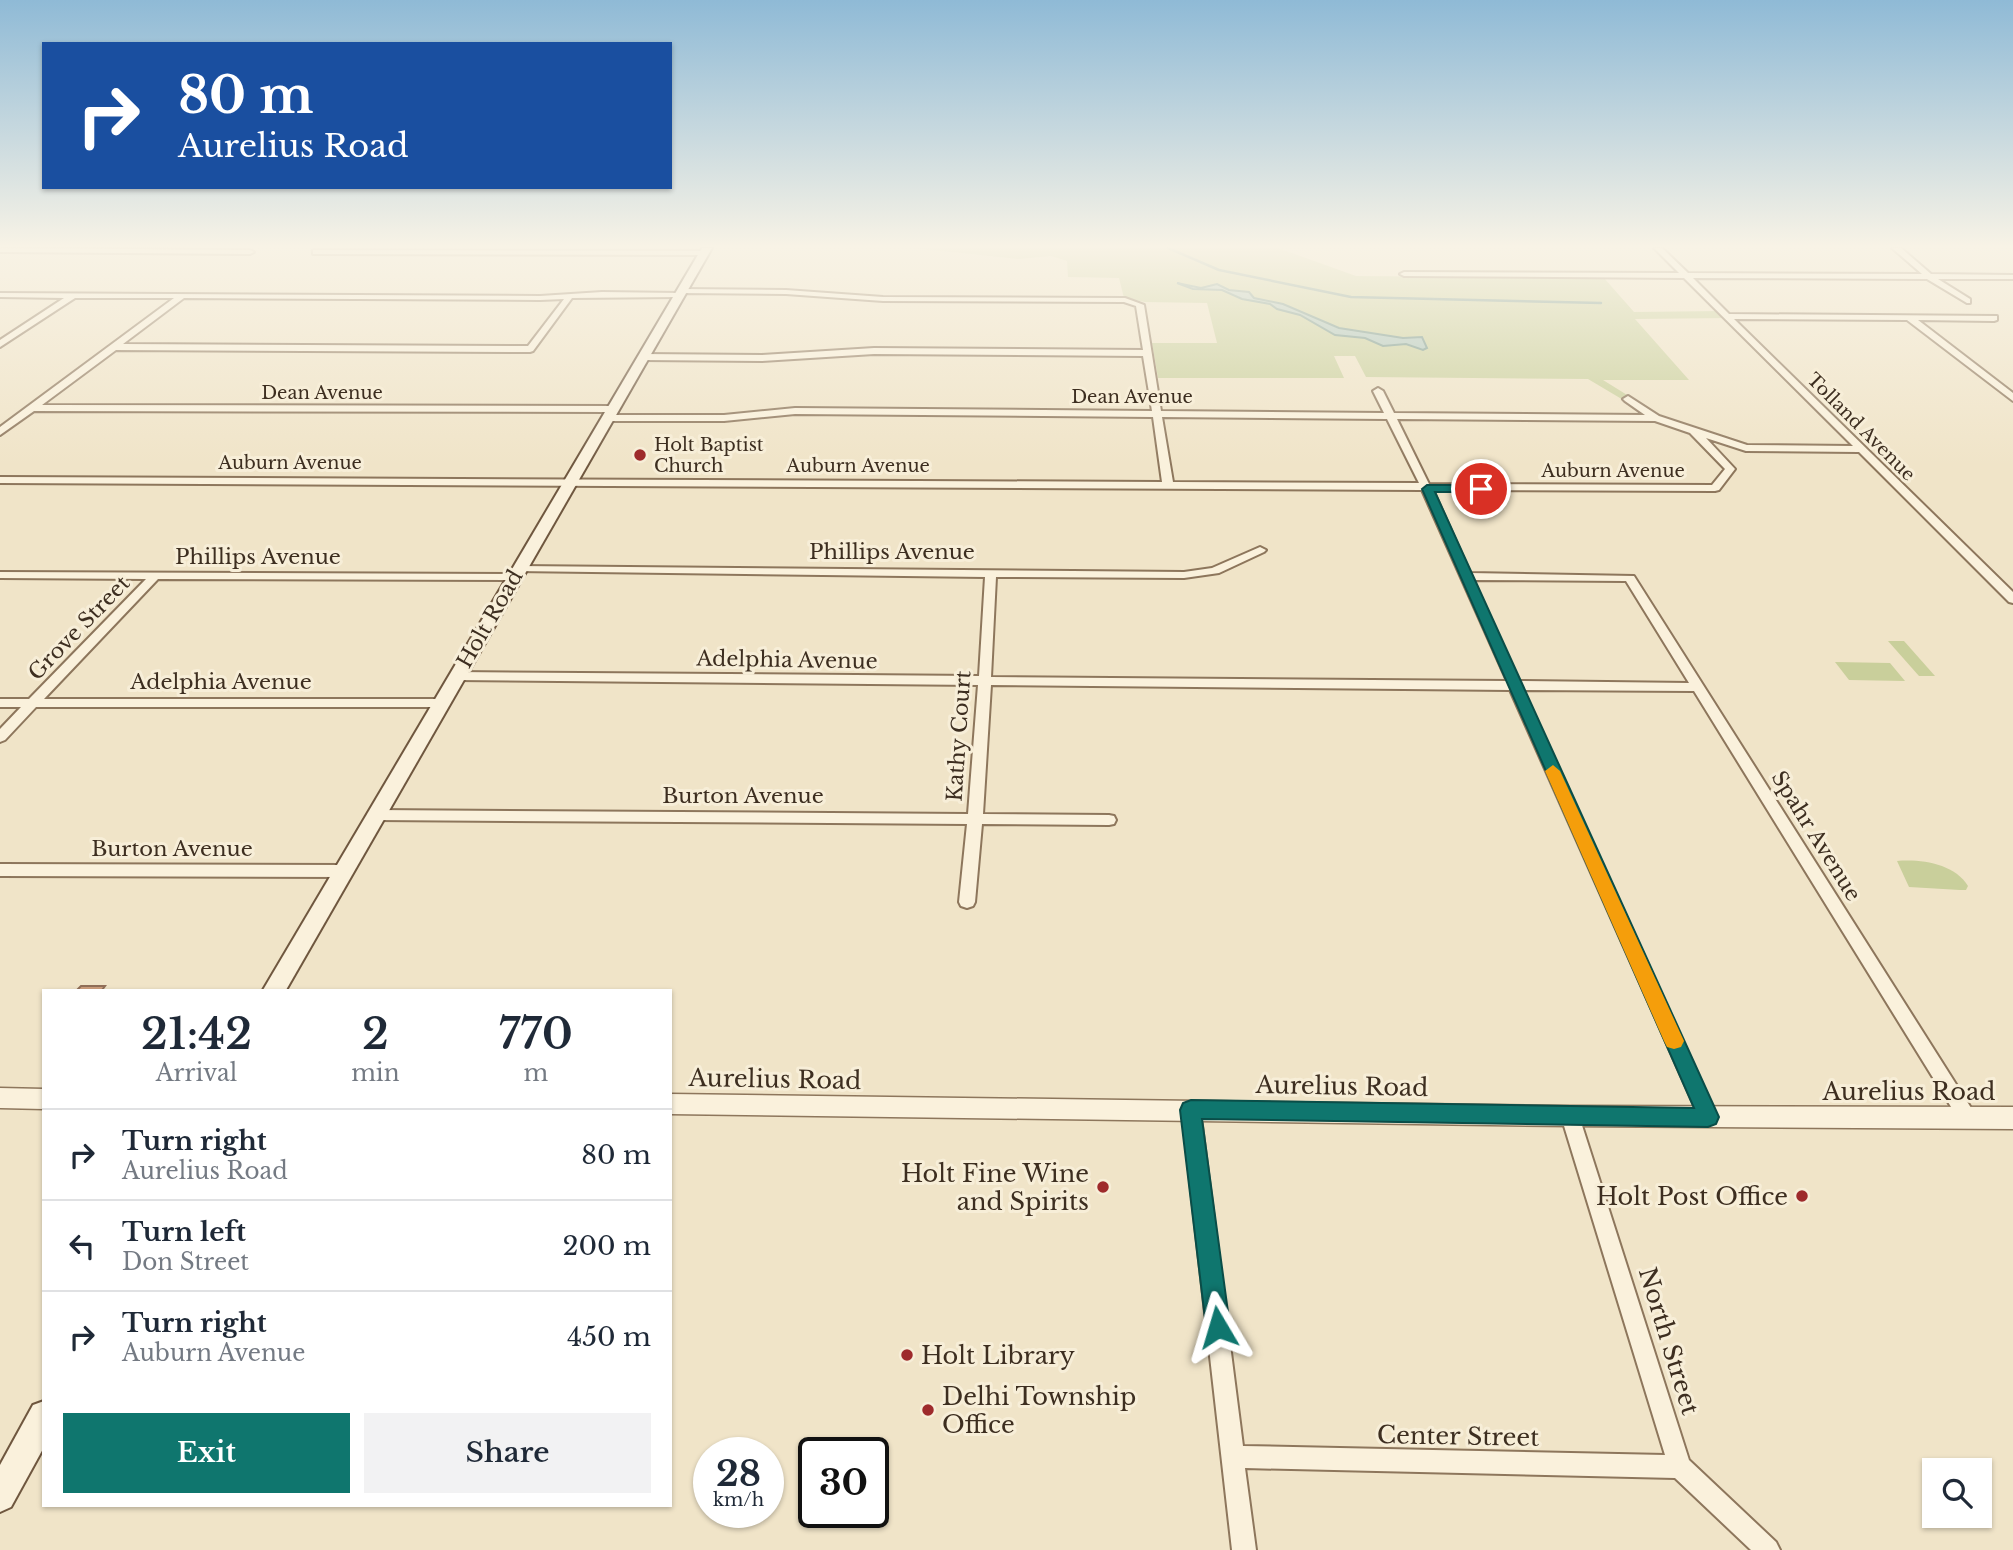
<!DOCTYPE html>
<html lang="en">
<head>
<meta charset="utf-8">
<style>
	body { margin:0; font-family:"Libre Baskerville",serif; background:#f2f2f3; color:#1f2937; height:100vh; display:flex; flex-direction:column; font-size:26px; white-space:nowrap }
	* { box-sizing:border-box; margin:0 }
	p { font-size:23px; color:#747a83 }
	.icon { flex:none; width:38px; height:38px; fill:none; stroke:currentColor; stroke-width:2; stroke-linecap:round; stroke-linejoin:round }
	.map { position:relative; flex:1; overflow:hidden }
	.drawer { position:absolute; left:42px; top:989px; width:630px; height:518px; display:flex; flex-direction:column; background:#fff; border-radius:0px; box-shadow:0 2px 5px #0004 }
	.drawer>* { flex:none }
	.banner { position:absolute; left:42px; top:42px; width:630px; height:147px; border-radius:0px; box-shadow:0 2px 5px #0004; background:#1a4fa0; color:#fff; overflow:hidden }
	.controls { position:absolute; left:1922px; top:1458px; display:grid; gap:14px }
	.controls a { display:grid; place-items:center; width:70px; height:70px; border-radius:0px; background:#fff; box-shadow:0 2px 5px #0004; font-size:35px }
	.speed { position:absolute; left:693px; top:1437px; display:flex; gap:14px; font-size:35px; font-weight:700; text-align:center }
	.speed>* { display:grid; place-content:center; width:91px; height:91px; border-radius:50%; background:#fff; box-shadow:0 2px 5px #0004; line-height:1 }
	.speed small { font-size:18px; font-weight:400 }
	.speed .limit { border:4px solid #111; border-radius:10px; background:#fff; color:#111 }
	.pin { position:absolute; display:grid; place-items:center; width:60px; height:60px; color:#fff; margin:-30px; border:4px solid #fff; border-radius:50%; box-shadow:0 2px 7px #0007 }
	.me { position:absolute; width:77px; margin:-38px; rotate:353deg; stroke-linejoin:round; filter:drop-shadow(0 0 5px #0008) }
	.turn { display:flex; align-items:center; gap:24px; height:147px; padding:0 21px; font-size:32px }
	.turn .icon { width:91px; height:91px; stroke-width:2.5 }
	.turn b { display:block; font-size:49px; line-height:60px }
	.eta { display:flex; justify-content:space-evenly; align-items:center; height:119px; text-align:center }
	.eta b { font-size:42px; font-weight:600; line-height:49px }
	.action { display:flex; gap:14px; margin-top:auto; padding:14px 21px }
	.action a { flex:1; height:80px; border-radius:0px; background:#0f766e; color:#fff; font-size:28px; font-weight:600; line-height:80px; text-align:center }
	.action a+a { background:#f2f2f3; color:#1f2937 }
	ul { padding:0; list-style:none }
	li { display:flex; align-items:center; gap:21px; height:91px; padding:0 21px; border-top:2px solid #e0e1e3 }
	li div { flex:1 }
	li b { display:block; font-size:26px }
	li em { font-style:normal }
	.map>svg:first-child { display:block }
</style>
</head>
<body>
<div class="map">
<svg width="2013" height="1550" viewBox="0 0 2013 1550">
	<rect width="100%" height="100%" fill="#f0e4c8"/>
	<g fill="#c9cf9b">
		<path d="M914 248H1278L1356 276 1604 278 1634 312 1722 311 1729 318 1635 319 1689 380H1603L1632 398 1625 401 1588 379 1366 377 1355 356H1334L1344 378H1158L1152 343H1217L1207 303 1145 302 1124 298 1119 278 1068 277 1067 261 1051 256 1019 259Z"/>
		<path d="M1888 641H1904L1935 676H1919Z"/>
		<path d="M1835 662 1890 663 1905 681 1849 680Z"/>
		<path d="M1897 861C1923 859 1954 864 1968 886L1966 890H1960L1909 887Z"/>
	</g>
	<path fill="#a9c4bc" stroke="#6f938a" stroke-width="2" d="M1177 283 1201 288 1217 284 1229 290 1249 292 1254 298 1283 304 1339 328 1403 338 1422 337 1427 348 1423 350 1406 344 1383 346 1365 338 1335 335 1300 315 1277 309 1270 304 1242 299 1222 290 1193 289Z"/>
	<g fill="none" stroke-linecap="round" stroke-linejoin="round">
		<path stroke="#6f938a" stroke-width="2.5" d="M1168 248 1219 270 1351 297 1601 303"/>
	</g>
	<path fill="#cf9f7d" stroke="#916f58" stroke-width="2" d="M81 986H105L102 990H77Z"/>
	<g fill="none" stroke-linecap="round" stroke-linejoin="round">
		<defs>
			<g id="minor">
				<path d="M0 248 250 250 254 252 250 254 0 252Z"/>
				<path d="M1654 248H1662L1688 273 1922 274 1892 248H1901L1931 274 2013 275V279H1938L1970 299V303H1967L1927 279 1693 278 1729 314 1997 316V320L1994 321 1918 320 2013 393V401L1907 320 1734 319 2013 592V603L2009 602 1859 452 1746 451 1706 438 1735 469 1719 490 1715 491 1433 490 1470 573 1634 576 1973 1111 1976 1117 1973 1123 1967 1125 1961 1123 1694 691 1523 690 1717 1117 1714 1123 1708 1125 1702 1123 1510 690 991 685 983 814 1109 815 1114 816 1116 820 1114 824 1109 825 982 824 975 902 973 906 967 908 961 906 959 902 967 824 377 820 372 819 370 815 372 811 377 810 968 814 978 685 457 680 451 676 457 672 979 676 985 577 515 571V567L519 566 1184 572 1212 568 1260 547 1266 550 1264 552 1219 573 1184 578 996 577 991 677 1507 681 1422 490 0 483V477L1162 482 1153 417 795 414 724 421H608L603 418 608 415H724L795 408 1152 411 1143 356 874 354 762 361 643 360 639 357 643 354 762 355 874 348 1143 350 1136 306 1124 302 883 301 786 294 682 293V297H679L572 298 533 351 530 352 116 350 42 405 613 406 618 409 613 412 34 411 0 435V427L174 298H75L0 347V340L64 298 0 297V293L540 296 602 292 679 293V289H682L786 290 883 297 1125 298 1144 305 1161 411 1384 413 1373 391 1378 388 1383 391 1394 413 1645 415 1625 401 1623 399 1628 396 1659 416 1747 445 1853 446 1684 278 1404 276 1400 274 1404 272 1679 273ZM184 298 540 300 564 299 528 346 123 344ZM1162 417 1387 419 1419 483 1173 482ZM1397 419 1655 421 1690 433 1725 469 1712 485 1429 484ZM1473 580 1626 581 1689 683 1519 681Z"/>
				<path d="M316 250 704 251 708 253 704 255 313 254V250Z"/>
				<path d="M0 572 515 574 521 577 515 580 158 579 44 699H441L448 703 441 707H36L5 740 0 742V729L21 707H0V699H29L146 579 0 578Z"/>
				<path d="M0 864 344 865 349 867 352 871 349 875 344 877 0 876Z"/>
				<path d="M1191 1102 1197 1104 1200 1110 1243 1446 1665 1455 1561 1116 1564 1110 1570 1108 1576 1110 1579 1116 1689 1460 1776 1542 1780 1550H1751L1675 1478 1245 1468 1256 1550H1232L1182 1110 1185 1104Z"/>
			</g>
			<g id="tertiary">
				<path d="M0 1088 44 1089V1109L0 1108Z"/>
				<path d="M670 1094 1570 1106 2013 1107V1129L1570 1126 670 1114Z"/>
			</g>
			<g id="secondary">
				<path d="M702 248H712L286 990H263Z"/>
				<path d="M44 1401V1447L11 1507 0 1512V1465L33 1405Z"/>
			</g>
		</defs>
		<use href="#minor" stroke="#8d765c" stroke-width="4"/>
		<use href="#tertiary" stroke="#8d765c" stroke-width="3"/>
		<use href="#secondary" stroke="#6f573f" stroke-width="4"/>
		<use href="#minor" fill="#faf1dc" fill-rule="evenodd"/>
		<use href="#tertiary" fill="#faf1dc" fill-rule="evenodd"/>
		<use href="#secondary" fill="#faf1dc" fill-rule="evenodd"/>
	</g>
	<linearGradient id="sky" x2="0" y2="1"><stop stop-color="#8fbad6"/><stop offset="0.53" stop-color="#f8f3e6"/><stop offset="1" stop-color="#f8f3e6" stop-opacity="0"/></linearGradient>
	<rect width="2013" height="465" fill="url(#sky)"/>
	<path fill="#0f766e" stroke="#0a4d48" stroke-width="2" d="M1427 485H1481L1487 489 1481 492H1435L1719 1117 1716 1124 1708 1127 1202 1119 1230 1327 1226 1336 1218 1339 1209 1336 1206 1327 1180 1110 1183 1103 1191 1100 1694 1108 1422 489Z"/>
	<path fill="#f59e0b" d="M1553 765 1560 771 1684 1041 1681 1047 1674 1049 1667 1047 1664 1041 1545 771Z"/>
	<g fill="#9e2a2b" stroke="#f7eed8" stroke-width="2.5">
		<circle cx="640" cy="455" r="7"/>
		<circle cx="1103" cy="1187" r="7"/>
		<circle cx="1802" cy="1196" r="7"/>
		<circle cx="907" cy="1355" r="7"/>
		<circle cx="928" cy="1410" r="7"/>
	</g>
	<g text-anchor="middle" dominant-baseline="central" stroke-width="6" stroke-linejoin="round" paint-order="stroke">
		<g font-size="18" fill="#3d2e20" stroke="#f7eed8">
			<text x="322" y="393">Dean Avenue</text>
			<text x="1132" y="397">Dean Avenue</text>
			<text transform="translate(1861 427) rotate(45)">Tolland Avenue</text>
			<text x="290" y="463">Auburn Avenue</text>
			<text x="858" y="466">Auburn Avenue</text>
			<text x="1613" y="471">Auburn Avenue</text>
		</g>
		<g font-size="18" fill="#3d2e20" stroke="#f7eed8" text-anchor="start">
			<text x="654" y="445">Holt Baptist<tspan x="654" dy="21">Church</tspan></text>
		</g>
		<g font-size="21" fill="#3d2e20" stroke="#f7eed8">
			<text x="892" y="552">Phillips Avenue</text>
			<text x="258" y="557">Phillips Avenue</text>
			<text transform="translate(490 619) rotate(-60)">Holt Road</text>
			<text transform="translate(79 628) rotate(-46)">Grove Street</text>
			<text transform="translate(787 660) rotate(1)">Adelphia Avenue</text>
			<text x="221" y="682">Adelphia Avenue</text>
			<text transform="translate(959 736) rotate(-86)">Kathy Court</text>
			<text x="743" y="796">Burton Avenue</text>
			<text transform="translate(1816 836) rotate(58)">Spahr Avenue</text>
			<text x="172" y="849">Burton Avenue</text>
		</g>
		<g font-size="24" fill="#3d2e20" stroke="#f7eed8">
			<text transform="translate(775 1079) rotate(1)">Aurelius Road</text>
			<text transform="translate(1342 1086) rotate(1)">Aurelius Road</text>
			<text x="1909" y="1091">Aurelius Road</text>
			<text transform="translate(1669 1341) rotate(73)">North Street</text>
			<text transform="translate(1458 1436) rotate(1)">Center Street</text>
		</g>
		<g font-size="24" fill="#3d2e20" stroke="#f7eed8" text-anchor="end">
			<text x="1089" y="1173">Holt Fine Wine<tspan x="1089" dy="28">and Spirits</tspan></text>
			<text x="1788" y="1196">Holt Post Office</text>
			<text x="921" y="1355" text-anchor="start">Holt Library</text>
			<text x="942" y="1396" text-anchor="start">Delhi Township<tspan x="942" dy="28">Office</tspan></text>
		</g>
	</g>
</svg>
<div class="controls">
<a><svg class="icon" aria-label="search" viewBox="0 0 24 24"><circle cx="10" cy="10" r="6"/><path d="M15 15l6 6"/></svg></a>
</div>
<div class="speed"><div>28<small>km/h</small></div><div class="limit">30</div></div>
<div class="pin" style="left:1481px;top:489px;background:#d93025"><svg class="icon" aria-label="arrive" viewBox="0 0 24 24"><path d="M6 21V4h12l-3 4 3 4H6"/></svg></div>
<svg class="me" style="left:1218px;top:1327px" viewBox="-20 -20 40 40"><path d="M0-17L14 15 0 8-14 15z" fill="#0f766e" stroke="#fff" stroke-width="4"/></svg>
<div class="banner">
<div class="turn"><svg class="icon" aria-label="right" viewBox="0 0 24 24"><path d="M7 20v-9h11M14 6l5 5-5 5"/></svg><div><b>80 m</b>Aurelius Road</div></div>
</div>
<section class="drawer">
<div class="eta">
<div><b>21:42</b><p>Arrival</p></div>
<div><b>2</b><p>min</p></div>
<div><b>770</b><p>m</p></div>
</div>
<ul>
<li><svg class="icon" aria-label="right" viewBox="0 0 24 24"><path d="M7 20v-9h11M14 6l5 5-5 5"/></svg><div><b>Turn right</b><p>Aurelius Road</p></div><em>80 m</em></li>
<li><svg class="icon" aria-label="left" viewBox="0 0 24 24"><path d="M17 20v-9H6M10 6l-5 5 5 5"/></svg><div><b>Turn left</b><p>Don Street</p></div><em>200 m</em></li>
<li><svg class="icon" aria-label="right" viewBox="0 0 24 24"><path d="M7 20v-9h11M14 6l5 5-5 5"/></svg><div><b>Turn right</b><p>Auburn Avenue</p></div><em>450 m</em></li>
</ul>
<div class="action"><a>Exit</a><a>Share</a></div>
</section>
</div>
</body>
</html>
